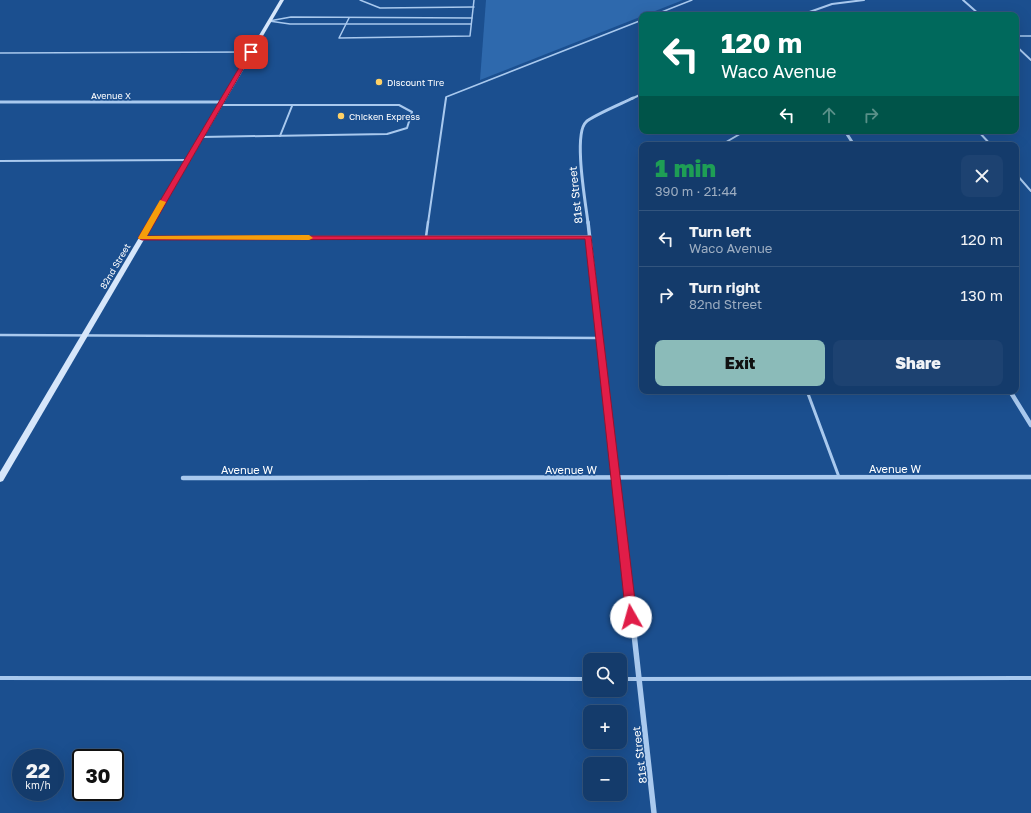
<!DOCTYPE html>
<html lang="en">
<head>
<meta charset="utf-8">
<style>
	body { margin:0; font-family:"Golos Text",sans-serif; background:#1d4271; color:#f1f3f6; height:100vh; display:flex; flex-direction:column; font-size:15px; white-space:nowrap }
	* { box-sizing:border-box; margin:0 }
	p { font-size:13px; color:#9dadc1 }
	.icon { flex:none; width:22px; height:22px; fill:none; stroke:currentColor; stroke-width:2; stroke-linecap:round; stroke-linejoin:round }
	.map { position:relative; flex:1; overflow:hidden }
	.drawer { position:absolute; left:639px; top:142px; width:380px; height:252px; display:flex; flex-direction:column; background:#143b6b; border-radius:8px; box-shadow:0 4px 16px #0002,0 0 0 1px #33557e }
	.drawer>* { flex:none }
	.guide { position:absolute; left:639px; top:12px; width:380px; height:122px; border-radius:8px; box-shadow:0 4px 16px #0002,0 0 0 1px #33557e; background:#00695c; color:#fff; overflow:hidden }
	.buttons { position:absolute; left:583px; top:653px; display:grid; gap:8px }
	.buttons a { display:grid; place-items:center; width:44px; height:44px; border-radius:8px; background:#143b6b; box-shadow:0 4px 16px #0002,0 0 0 1px #33557e; font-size:20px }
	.speed { position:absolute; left:12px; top:749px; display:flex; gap:8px; font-size:20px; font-weight:700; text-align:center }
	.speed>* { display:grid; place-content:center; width:52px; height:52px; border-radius:50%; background:#143b6b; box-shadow:0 4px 16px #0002,0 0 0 1px #33557e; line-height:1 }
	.speed small { font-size:10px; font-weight:400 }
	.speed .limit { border:2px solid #111; border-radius:6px; background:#fff; color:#111 }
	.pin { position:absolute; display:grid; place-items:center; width:34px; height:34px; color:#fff; margin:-17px; border-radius:8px; box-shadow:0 2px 6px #0006 }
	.me { position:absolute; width:44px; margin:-22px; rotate:353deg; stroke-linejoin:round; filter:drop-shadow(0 0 3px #0008) }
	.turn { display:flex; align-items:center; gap:14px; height:84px; padding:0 16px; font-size:18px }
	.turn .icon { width:52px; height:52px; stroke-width:2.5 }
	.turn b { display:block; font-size:28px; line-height:34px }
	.lanes { display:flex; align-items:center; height:38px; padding:0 16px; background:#0003; justify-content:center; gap:20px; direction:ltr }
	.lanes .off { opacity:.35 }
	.round { display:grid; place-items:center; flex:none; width:42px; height:42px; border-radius:8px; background:#1d4271 }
	.summary { display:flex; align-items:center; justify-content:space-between; height:68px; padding:0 16px }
	h1 { font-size:24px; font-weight:800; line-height:30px; color:#1e9e55 }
	.primary-button { display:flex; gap:8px; margin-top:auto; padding:8px 16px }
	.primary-button a { flex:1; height:46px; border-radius:8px; background:#8bbbb9; color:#111; font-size:16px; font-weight:800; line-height:46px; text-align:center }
	.primary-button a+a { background:#1d4271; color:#f1f3f6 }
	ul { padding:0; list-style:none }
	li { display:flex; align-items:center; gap:12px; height:56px; padding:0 16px; border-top:1px solid #33557e }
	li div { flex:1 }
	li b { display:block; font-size:15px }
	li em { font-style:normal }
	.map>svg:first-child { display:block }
</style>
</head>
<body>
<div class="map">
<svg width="1031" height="813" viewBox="0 0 1031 813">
	<rect width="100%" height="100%" fill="#1b4f8f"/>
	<path fill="#2e69ad" d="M486 0H683L480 80Z"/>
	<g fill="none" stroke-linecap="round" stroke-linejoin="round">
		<g stroke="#a9c9ee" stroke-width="1.5">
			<path d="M360 0 380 8 474 7"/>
			<path d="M654 15 692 0"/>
			<path d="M349 18 339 38 470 36 474 0"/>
			<path d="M471 24H290L269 21 291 17 472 18"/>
			<path d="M1016 36H1031"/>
			<path d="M0 53 251 52"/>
			<path d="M446 99V97L642 20"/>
		</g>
		<g stroke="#a9c9ee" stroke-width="2">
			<path d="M978 131 991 145"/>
			<path d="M280 136 292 106"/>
			<path d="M201 137 387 134 407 128 412 112 399 105H220"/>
			<path d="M721 145 745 131"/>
			<path d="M0 161 188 160"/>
			<path d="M1016 174 1031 191"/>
			<path d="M428 223 446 98"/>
		</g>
		<g stroke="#a9c9ee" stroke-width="2.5">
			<path d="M426 237 428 222"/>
			<path d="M0 335 600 338"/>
		</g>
		<path stroke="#a9c9ee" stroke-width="3" d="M807 391 839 477"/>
		<g stroke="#a9c9ee" stroke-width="4">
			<path d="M0 678 590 679"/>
			<path d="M620 679 1031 678"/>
		</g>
		<g stroke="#a9c9ee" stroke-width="2">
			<path d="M963 0 980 15"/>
			<path d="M801 15 832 4 864 0"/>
			<path d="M1016 46 1031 60"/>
			<path d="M631 99 642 94"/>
		</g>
		<g stroke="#a9c9ee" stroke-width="3">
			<path d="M0 102H222"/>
			<path d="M845 131 854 145"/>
			<path d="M588 223C586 205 573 134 586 122 592 116 623 103 633 98"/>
		</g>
		<g stroke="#a9c9ee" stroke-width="3.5">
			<path d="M588 222 605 378"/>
			<path d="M142 238 589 237"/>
		</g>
		<g stroke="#a9c9ee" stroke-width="4.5">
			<path d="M605 377 627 572"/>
			<path d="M1010 391 1031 425"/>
			<path d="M183 478 1031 477"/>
		</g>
		<path stroke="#a9c9ee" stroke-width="5.5" d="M627 571 654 813"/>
		<path fill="#d6e6fa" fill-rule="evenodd" d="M280 0H284L3 481 0 482V472Z"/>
	</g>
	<path fill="#e11d48" stroke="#92132f" d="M249 51 253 52 147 236H591L637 617 635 621 631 622 627 621 626 617 585 239 142 240 138 238Z"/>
	<path fill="#f59e0b" d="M160 200 166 202 147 236 309 235 313 238 309 240 139 239 138 238Z"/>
	<g fill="#ffd166" stroke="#1b4f8f" stroke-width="1.5">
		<circle cx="379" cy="82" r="4"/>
		<circle cx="341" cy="116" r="4"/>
	</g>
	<g text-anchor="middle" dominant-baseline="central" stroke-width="3" stroke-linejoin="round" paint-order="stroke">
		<g font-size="9" fill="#fff" stroke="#1b4f8f" text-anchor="start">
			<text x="387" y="82">Discount Tire</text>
			<text x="349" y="116">Chicken Express</text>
		</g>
		<g font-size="9" fill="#fff" stroke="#1b4f8f">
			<text x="111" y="95">Avenue X</text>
			<text transform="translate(115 266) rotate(-60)">82nd Street</text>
		</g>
		<g font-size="11" fill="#fff" stroke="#1b4f8f">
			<text transform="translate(575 195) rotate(-96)">81st Street</text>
			<text x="895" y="468">Avenue W</text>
			<text x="247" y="469">Avenue W</text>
			<text x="571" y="469">Avenue W</text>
			<text transform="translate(639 755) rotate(-97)">81st Street</text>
		</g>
	</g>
</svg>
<div class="buttons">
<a><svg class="icon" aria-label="search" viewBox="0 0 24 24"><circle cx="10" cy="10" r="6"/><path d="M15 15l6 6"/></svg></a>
<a>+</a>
<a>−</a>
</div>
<div class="speed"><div>22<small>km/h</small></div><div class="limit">30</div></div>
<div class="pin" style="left:251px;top:52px;background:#d93025"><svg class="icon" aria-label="arrive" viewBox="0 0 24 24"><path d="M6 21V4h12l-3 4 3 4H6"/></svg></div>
<svg class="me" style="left:631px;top:617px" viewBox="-20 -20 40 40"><circle r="19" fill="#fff"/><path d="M0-13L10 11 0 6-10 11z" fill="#e11d48"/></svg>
<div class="guide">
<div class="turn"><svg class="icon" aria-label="left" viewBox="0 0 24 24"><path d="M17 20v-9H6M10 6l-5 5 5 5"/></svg><div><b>120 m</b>Waco Avenue</div></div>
<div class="lanes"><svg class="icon" aria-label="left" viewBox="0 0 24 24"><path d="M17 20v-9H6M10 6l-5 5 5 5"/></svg><svg class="icon off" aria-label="ahead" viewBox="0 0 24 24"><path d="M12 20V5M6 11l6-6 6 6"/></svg><svg class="icon off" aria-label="right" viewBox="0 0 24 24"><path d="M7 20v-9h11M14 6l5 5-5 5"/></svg></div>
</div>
<section class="drawer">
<div class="summary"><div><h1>1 min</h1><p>390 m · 21:44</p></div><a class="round"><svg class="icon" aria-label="close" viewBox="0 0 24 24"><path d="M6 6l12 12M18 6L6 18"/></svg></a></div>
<ul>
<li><svg class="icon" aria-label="left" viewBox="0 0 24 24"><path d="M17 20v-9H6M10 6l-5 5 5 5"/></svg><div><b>Turn left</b><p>Waco Avenue</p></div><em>120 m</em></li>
<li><svg class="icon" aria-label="right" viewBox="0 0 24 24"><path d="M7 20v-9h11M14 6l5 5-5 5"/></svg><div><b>Turn right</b><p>82nd Street</p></div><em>130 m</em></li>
</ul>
<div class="primary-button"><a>Exit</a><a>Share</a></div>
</section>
</div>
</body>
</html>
